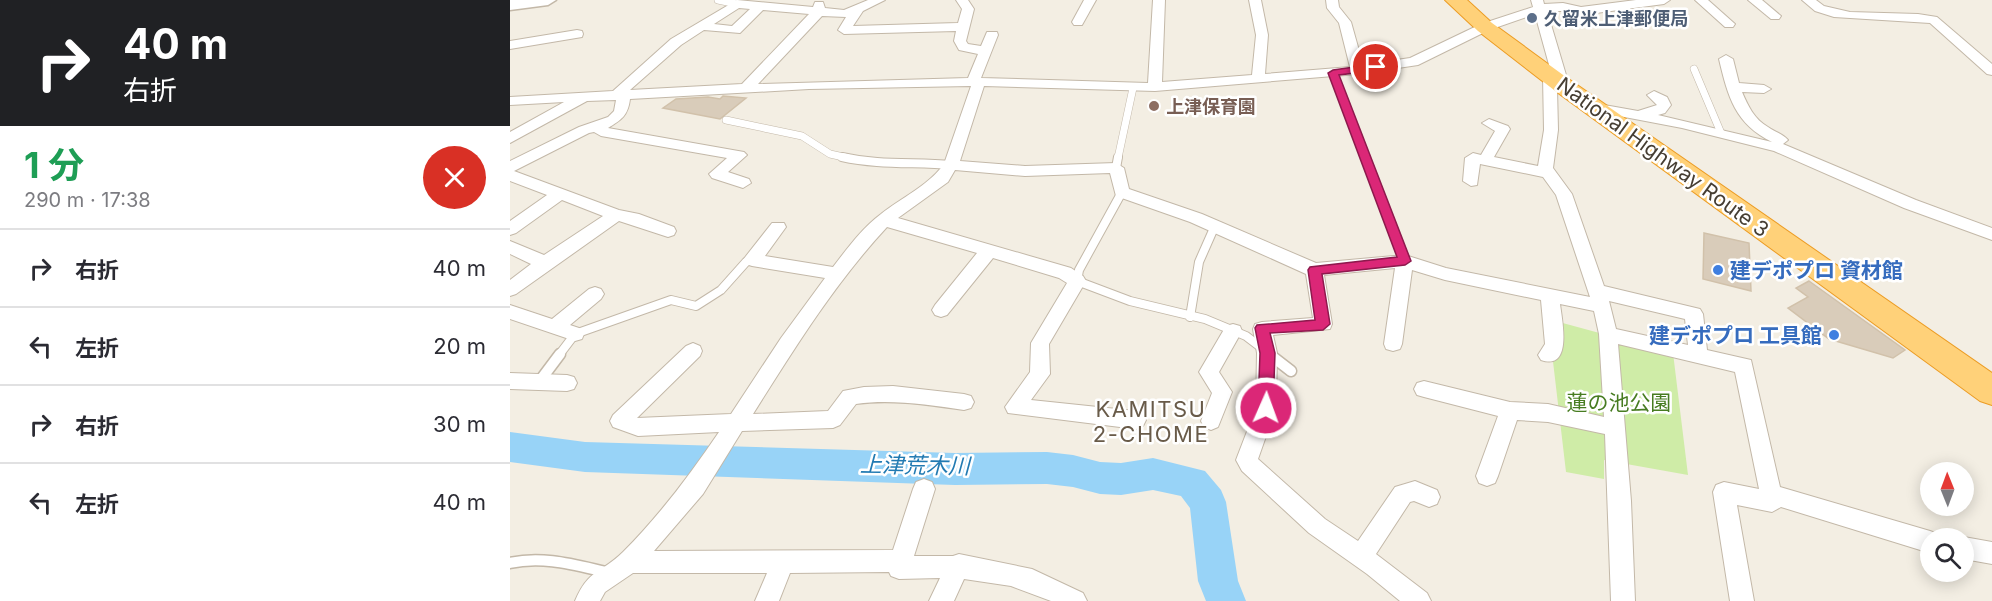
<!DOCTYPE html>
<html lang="ja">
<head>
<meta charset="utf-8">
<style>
	body { margin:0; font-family:Inter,"Noto Sans JP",sans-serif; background:#f7f7f7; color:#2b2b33; height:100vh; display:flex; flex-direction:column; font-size:22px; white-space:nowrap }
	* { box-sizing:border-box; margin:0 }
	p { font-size:20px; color:#7c7c81 }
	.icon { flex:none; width:33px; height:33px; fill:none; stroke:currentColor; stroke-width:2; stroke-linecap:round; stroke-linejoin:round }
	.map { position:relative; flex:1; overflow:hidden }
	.drawer { display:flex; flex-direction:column; background:#fff; width:510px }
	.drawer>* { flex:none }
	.hud { background:#202124; color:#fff; overflow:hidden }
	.needle { width:39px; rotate:359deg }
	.buttons { position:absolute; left:1410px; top:462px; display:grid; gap:12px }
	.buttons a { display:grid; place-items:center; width:54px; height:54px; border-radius:50%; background:#fff; box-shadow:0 3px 15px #0003; font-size:30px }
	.pin { position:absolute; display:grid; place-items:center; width:51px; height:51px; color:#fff; margin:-26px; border:3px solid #fff; border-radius:50%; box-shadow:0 2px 6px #0007 }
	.me { position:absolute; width:66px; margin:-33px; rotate:2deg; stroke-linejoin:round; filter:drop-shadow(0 0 4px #0008) }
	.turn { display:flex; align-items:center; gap:21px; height:126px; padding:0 24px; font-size:27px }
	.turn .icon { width:78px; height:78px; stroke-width:2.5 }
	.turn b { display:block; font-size:42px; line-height:51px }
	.round { display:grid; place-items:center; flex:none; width:63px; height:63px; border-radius:32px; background:#f7f7f7 }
	.overview { display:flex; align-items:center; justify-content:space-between; height:102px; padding:0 24px }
	h1 { font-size:36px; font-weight:700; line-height:45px; color:#1e9e55 }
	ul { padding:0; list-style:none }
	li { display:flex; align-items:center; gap:18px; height:78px; padding:0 24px; border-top:2px solid #e1e1e2 }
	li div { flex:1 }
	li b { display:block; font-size:22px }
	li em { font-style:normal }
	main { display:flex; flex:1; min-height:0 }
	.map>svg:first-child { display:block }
</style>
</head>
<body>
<main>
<section class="drawer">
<div class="hud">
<div class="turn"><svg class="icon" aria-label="right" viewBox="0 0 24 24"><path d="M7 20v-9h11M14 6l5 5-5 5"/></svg><div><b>40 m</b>右折</div></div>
</div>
<div class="overview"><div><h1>1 分</h1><p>290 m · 17:38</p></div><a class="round" style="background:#d93025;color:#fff"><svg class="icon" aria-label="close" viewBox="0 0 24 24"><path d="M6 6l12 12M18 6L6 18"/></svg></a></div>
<ul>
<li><svg class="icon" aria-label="right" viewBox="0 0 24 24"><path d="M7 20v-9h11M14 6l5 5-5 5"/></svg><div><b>右折</b></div><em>40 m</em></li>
<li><svg class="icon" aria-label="left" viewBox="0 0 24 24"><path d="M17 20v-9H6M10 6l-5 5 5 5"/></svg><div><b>左折</b></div><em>20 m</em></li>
<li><svg class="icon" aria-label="right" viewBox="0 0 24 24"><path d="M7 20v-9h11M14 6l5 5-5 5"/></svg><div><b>右折</b></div><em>30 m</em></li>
<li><svg class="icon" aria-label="left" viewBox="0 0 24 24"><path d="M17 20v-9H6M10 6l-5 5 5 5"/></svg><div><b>左折</b></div><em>40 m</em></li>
</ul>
</section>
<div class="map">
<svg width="1482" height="601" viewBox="0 0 1482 601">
	<rect width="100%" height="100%" fill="#f3eee3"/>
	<path fill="#cfeca7" d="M1038 319 1163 353 1178 475 1094 460V479L1056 472Z"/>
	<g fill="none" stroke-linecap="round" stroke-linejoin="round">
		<path fill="#98d3f7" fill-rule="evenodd" d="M0 432 75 442 445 453 537 452 563 455 590 462 611 463 643 458 695 471 711 490 716 502 728 581 736 601H696L688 581 680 508 671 496 643 490 611 495 590 494 563 487 537 484 445 485 75 472 0 462Z"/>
	</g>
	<g fill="#d9ccba" stroke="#d1c1aa" stroke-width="1.5">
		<path d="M213 96 236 98 210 119 153 108 166 99 198 97 210 99Z"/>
		<path d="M1194 233 1239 243 1241 291 1193 279Z"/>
		<path d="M1299 281 1395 350 1383 358 1319 339 1278 308 1298 297 1286 288Z"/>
	</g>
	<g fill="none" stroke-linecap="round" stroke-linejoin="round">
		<defs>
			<g id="service-far2">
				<path d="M208 0 227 4"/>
				<path d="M1184 69 1211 133"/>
				<path d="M823 73 856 158"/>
				<path d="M216 120 292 136 320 154 338 158"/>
				<path d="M608 158 623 88"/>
			</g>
			<g id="service-far1">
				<path d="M332 157C368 165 404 162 441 165"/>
				<path d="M855 157 895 261"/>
				<path d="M606 168 608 157"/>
				<path d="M612 192 569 270 567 281 620 301 695 319 736 336 761 355"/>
				<path d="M680 317 689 262 704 228"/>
				<path d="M49 355 65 334 161 300 186 306 211 290 236 262 242 260"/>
			</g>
			<g id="service">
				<path d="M759 354 781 371"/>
				<path d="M29 382 50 354"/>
				<path d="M0 563C34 555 68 566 101 573"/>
			</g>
			<g id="minor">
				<path d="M227 0 303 7 305 2H313L315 8 334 10 358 0H375L353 11 343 26 448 23 452 9 446 0H458L464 9 456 41 458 44 471 46 477 32H487L488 35 471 78 638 83 643 0H655L652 82 742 75 746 35 739 0H751L758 35 755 74 840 67 829 23 817 8 816 0H828L829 7 841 22 853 65 900 58 971 24 1023 7 1021 0H1033L1034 4 1053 3 1071 7 1126 0H1160L1154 4 1071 15 1053 11H1037L1059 85 1057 88H1047L1048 130 1043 168 1062 194 1094 286 1190 309 1193 314 1197 350 1241 360 1270 487 1420 531 1428 534 1430 538H1420V553L1271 507 1262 512 1227 505 1244 601H1220L1203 492 1206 485 1214 482 1249 489 1225 372 1108 344 1121 501 1125 601H1101L1095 434 1038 422 1007 420 988 476 985 483 977 486 969 483 966 476 988 416 914 397 907 395 904 389 907 383 914 381 1000 402 1038 404 1094 417 1089 334 1084 311 1050 304C1052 320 1063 371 1031 360L1028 355 1035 344 1031 300 935 280 902 270 892 344 890 349 883 351 876 349 874 344 885 268 814 275 822 324 820 329 763 335 767 353 766 408 748 459 815 519 848 541 885 487 905 481 927 490 930 497 927 504 919 507 904 501 900 502 866 554 917 593 921 601H890L857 574 799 533 732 471 726 460 746 408 747 353 743 329 745 324 752 322 803 318 796 274 680 222 606 196 600 173 515 176 445 170 438 182 388 218 561 268 573 276 576 281 539 344 540 374 521 400 626 411 633 414 636 420 633 426 626 429 498 413 495 407 520 372 521 343 557 283 549 278 483 258 437 315 431 317 425 315 422 310 425 305 467 253 377 227C325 283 284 349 243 414L318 411 333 391 354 387 383 386 454 394 461 396 464 402 461 408 454 410C418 405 382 399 346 404L330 425 323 428 232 431 193 494 144 551 383 550 403 489 406 482 414 479 422 482 425 489 404 556H443L449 554 522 569 573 593 577 601H541L501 586 454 579 444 601H419L430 578 389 579 381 576 379 572 280 573 269 601H245L257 573H123L95 592 90 601H65C79 568 91 574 113 552 149 516 180 475 209 432L128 436 103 427 100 421 103 415 176 346 183 343 190 346 192 351 190 356 127 418 221 414 271 338 315 278 242 266 236 264 233 260 236 256 262 223H274L276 227 255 256 323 267C337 249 352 228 371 214 391 198 418 186 434 164L461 86 299 89 120 99C118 116 111 120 98 128L234 152 237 155 218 172 239 179 241 183 233 188 202 178 199 174 217 158 91 136 84 132 79 133 4 171 109 210 129 214 164 227 166 231 164 235 158 237 109 221 6 294 0 296V280L21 264 0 254V241L34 255 93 216 52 200 6 233 0 235V221L37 195 0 181V161L69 127 98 117 104 111 106 100 77 101 0 143V132L54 102 0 105V97L103 91 161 39ZM229 8 240 9 222 26 204 24ZM253 10 299 14 232 84 120 90 171 45 194 30 230 33ZM1025 14 1041 72 1035 73 1033 76 1034 130 1028 166 984 157 1000 129 998 126 979 119 972 123 985 131 971 155 963 153 955 158 953 181 961 186 967 185 970 164 1033 177 1046 195 1080 297 936 268 895 255 806 263 692 214 619 189 614 168 606 163 515 166 450 161 474 86 645 91 848 74 908 65 979 30ZM312 16 336 17 328 30 334 34 446 31 444 41 449 50 468 54 458 78 248 84ZM1099 301 1175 319 1178 345 1106 329Z"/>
				<path d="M574 0H586L572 25H564L562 22Z"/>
				<path d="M1185 0H1198L1225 24 1223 27H1215Z"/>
				<path d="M1238 0H1252L1271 16 1269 19H1261Z"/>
				<path d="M1292 0H1306L1314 6 1340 12 1408 14 1427 17 1482 64V75L1477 74 1420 23 1324 17 1305 11Z"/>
				<path d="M67 30 72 31 73 34 72 37 0 49V41Z"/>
				<path d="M1216 55 1223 59 1229 83 1254 85 1261 89 1254 93 1232 92C1238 106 1244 119 1258 127 1265 132 1273 134 1278 140L1273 144 1406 200 1482 228V240L1394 208 1264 151 1172 128 1083 111 1076 107 1083 103 1128 111 1147 105 1137 95 1144 91 1157 97 1161 105 1155 113 1148 115 1262 142C1225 124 1218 97 1209 59Z"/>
				<path d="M85 287 91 289 94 294 91 299 60 325 72 329 74 334 72 339 65 341 0 319V305L42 319 79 289Z"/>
				<path d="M723 324 730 326 732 331 709 372 722 392 708 427 701 430 694 427 691 421 702 393 689 372 716 326Z"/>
				<path d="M0 373 57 375 64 377 67 383 64 389 57 391 0 389Z"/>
				<path d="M1454 537 1482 542V564L1454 559V538H1450Z"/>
			</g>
			<path id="tertiary" d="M0 0H46L38 5 0 10Z"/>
			<path id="trunk" d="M935 0H957L982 23 1060 80 1482 373V405L1470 401 1044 90 968 31Z"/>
		</defs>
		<use href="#service-far2" stroke="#c3b8a8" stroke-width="8"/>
		<use href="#service-far1" stroke="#c3b8a8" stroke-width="10"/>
		<use href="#service" stroke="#c3b8a8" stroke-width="13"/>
		<use href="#minor" stroke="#c3b8a8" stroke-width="2"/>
		<use href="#tertiary" stroke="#c3b8a8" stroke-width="3"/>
		<use href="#trunk" stroke="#ec9c24" stroke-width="2"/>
		<use href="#service-far2" stroke="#fff" stroke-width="7"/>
		<use href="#service-far1" stroke="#fff" stroke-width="8"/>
		<use href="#service" stroke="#fff" stroke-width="10"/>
		<use href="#minor" fill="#fff" fill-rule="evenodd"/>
		<use href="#tertiary" fill="#fff" fill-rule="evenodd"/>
		<use href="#trunk" fill="#ffd179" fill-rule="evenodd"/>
	</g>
	<path fill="#db2777" stroke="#8e194d" stroke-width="1.5" d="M866 64 870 65V70L829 75 901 261 895 265 812 274 820 324 813 330 760 333 765 353 763 408 761 413 756 415 750 413 748 408 750 353 745 328 747 325 805 320 798 270 800 267 887 257 818 73 823 70Z"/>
	<circle fill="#5c6f8a" stroke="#fff" stroke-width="2" cx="1022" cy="18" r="6"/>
	<circle fill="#8d6e63" stroke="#fff" stroke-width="2" cx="644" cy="106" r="6"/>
	<g fill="#3f7fe0" stroke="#fff" stroke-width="2">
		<circle cx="1208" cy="270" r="6"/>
		<circle cx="1324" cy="335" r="6"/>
	</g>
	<g text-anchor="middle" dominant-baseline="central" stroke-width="5" stroke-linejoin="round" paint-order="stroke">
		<g font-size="18" font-weight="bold" fill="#4e5e75" stroke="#fff" text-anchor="start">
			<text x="1034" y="18">久留米上津郵便局</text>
		</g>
		<g font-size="18" font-weight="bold" fill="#785e54" stroke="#fff" text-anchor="start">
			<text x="656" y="106">上津保育園</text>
		</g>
		<g font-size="21" fill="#463e33" stroke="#fff">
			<text transform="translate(1153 157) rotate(36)">National Highway Route 3</text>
		</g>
		<g font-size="21" font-weight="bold" fill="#366cbe" stroke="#fff" text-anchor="start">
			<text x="1220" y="270">建デポプロ 資材館</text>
			<text x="1312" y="335" text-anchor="end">建デポプロ 工具館</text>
		</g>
		<g font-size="21" fill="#477c21" stroke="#fff">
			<text x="1109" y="402">蓮の池公園</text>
		</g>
		<g font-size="22" letter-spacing="1.5" fill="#695b49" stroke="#fff">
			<text x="641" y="409">KAMITSU<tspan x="641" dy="25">2-CHOME</tspan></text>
		</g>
		<g font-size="22" font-style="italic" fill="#217ab2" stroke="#fff">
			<text transform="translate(405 465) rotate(1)">上津荒木川</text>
		</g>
	</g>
</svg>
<div class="buttons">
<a><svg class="needle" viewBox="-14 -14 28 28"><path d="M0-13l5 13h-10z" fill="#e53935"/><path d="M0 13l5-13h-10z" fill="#7c7c81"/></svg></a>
<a><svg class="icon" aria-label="search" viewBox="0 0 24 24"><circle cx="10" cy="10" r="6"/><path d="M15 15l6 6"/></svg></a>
</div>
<div class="pin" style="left:866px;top:67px;background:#d93025"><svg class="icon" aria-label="arrive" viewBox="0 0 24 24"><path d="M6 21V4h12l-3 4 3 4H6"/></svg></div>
<svg class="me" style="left:756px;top:408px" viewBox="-20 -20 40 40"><circle r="17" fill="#db2777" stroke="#fff" stroke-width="3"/><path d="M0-11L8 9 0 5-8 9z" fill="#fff"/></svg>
</div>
</main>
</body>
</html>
